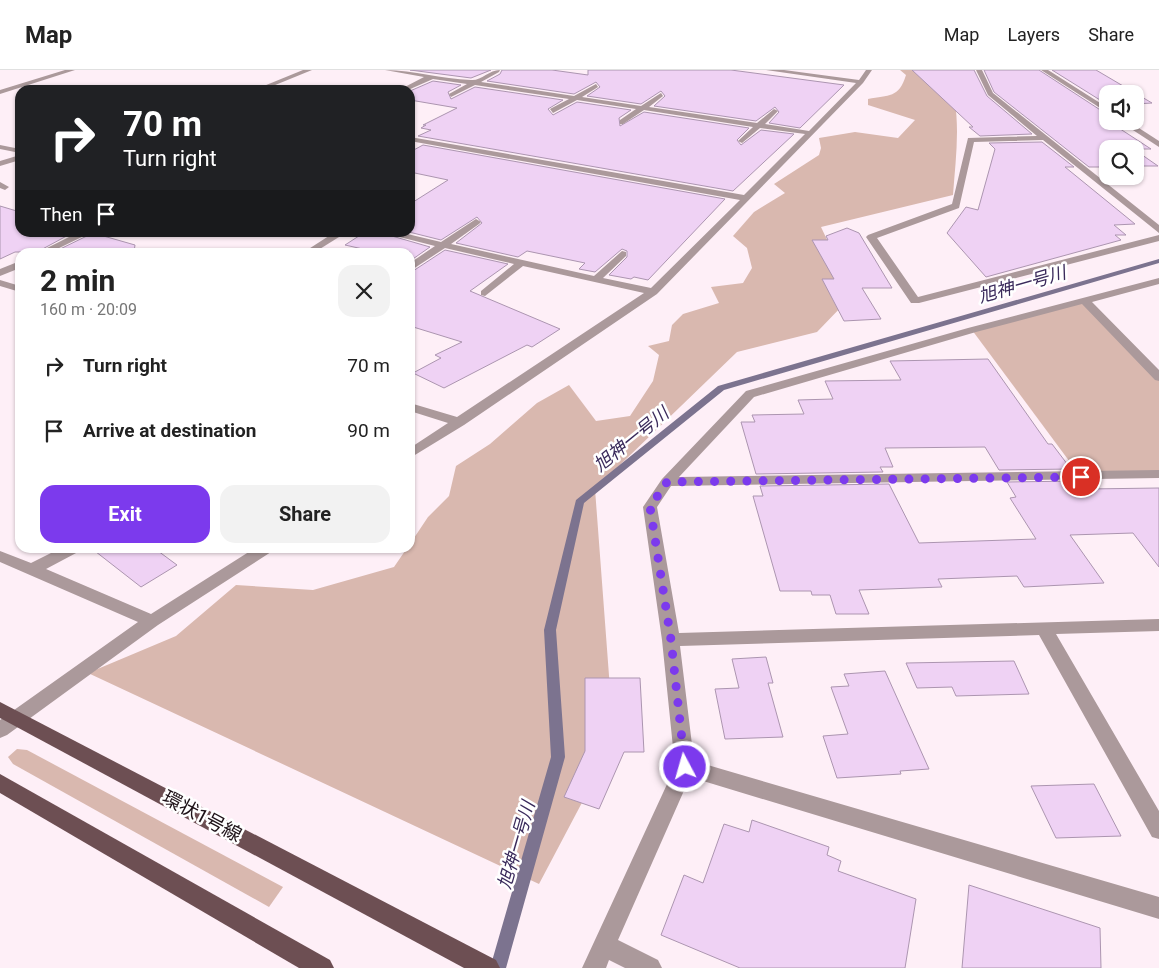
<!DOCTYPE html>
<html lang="en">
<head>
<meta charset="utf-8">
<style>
	body { margin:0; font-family:Roboto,"Noto Sans JP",sans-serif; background:#f2f2f2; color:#222; height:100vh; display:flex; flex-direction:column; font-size:19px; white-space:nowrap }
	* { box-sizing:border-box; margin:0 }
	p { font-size:16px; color:#767676 }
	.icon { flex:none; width:28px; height:28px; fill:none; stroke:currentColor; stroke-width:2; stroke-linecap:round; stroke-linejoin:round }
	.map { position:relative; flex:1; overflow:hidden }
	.drawer { position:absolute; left:15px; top:178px; width:400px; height:305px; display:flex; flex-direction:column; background:#fff; border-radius:15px; box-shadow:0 1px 4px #0004 }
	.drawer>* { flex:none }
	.guide { position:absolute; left:15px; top:15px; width:400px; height:152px; border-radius:15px; box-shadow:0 1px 4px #0004; background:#202124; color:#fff; overflow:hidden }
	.fabs { position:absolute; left:1099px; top:15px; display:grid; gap:10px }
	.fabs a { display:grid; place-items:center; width:45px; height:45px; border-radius:10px; background:#fff; box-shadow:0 1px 4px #0004; font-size:25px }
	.pin { position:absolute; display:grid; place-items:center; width:42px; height:42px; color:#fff; margin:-21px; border:2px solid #fff; border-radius:50%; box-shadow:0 1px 5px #0007 }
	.me { position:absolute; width:55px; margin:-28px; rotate:354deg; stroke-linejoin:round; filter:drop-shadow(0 0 4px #0008) }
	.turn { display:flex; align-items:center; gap:18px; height:105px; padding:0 25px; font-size:22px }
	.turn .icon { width:65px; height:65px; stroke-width:2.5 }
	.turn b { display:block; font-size:35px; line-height:42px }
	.then { display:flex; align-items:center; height:48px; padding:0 25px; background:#0003; gap:10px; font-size:19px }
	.round { display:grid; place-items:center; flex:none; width:52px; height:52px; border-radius:15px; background:#f2f2f2 }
	.summary { display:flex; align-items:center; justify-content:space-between; height:85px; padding:0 25px }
	h1 { font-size:30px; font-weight:700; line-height:38px }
	.cta { display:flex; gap:10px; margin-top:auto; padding:10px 25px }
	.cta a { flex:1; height:58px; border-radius:15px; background:#7c3aed; color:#fff; font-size:20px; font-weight:700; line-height:58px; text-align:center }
	.cta a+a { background:#f2f2f2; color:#222 }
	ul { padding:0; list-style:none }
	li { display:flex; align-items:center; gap:15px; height:65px; padding:0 25px }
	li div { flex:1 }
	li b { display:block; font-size:19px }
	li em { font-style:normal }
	header { display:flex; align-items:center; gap:30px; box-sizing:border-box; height:70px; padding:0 25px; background:#fff; border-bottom:1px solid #e0e0e0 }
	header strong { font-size:24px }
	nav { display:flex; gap:28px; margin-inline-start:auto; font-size:18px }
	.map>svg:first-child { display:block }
</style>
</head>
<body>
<header>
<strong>Map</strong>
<nav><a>Map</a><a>Layers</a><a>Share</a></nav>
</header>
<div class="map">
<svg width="1159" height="898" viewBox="0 0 1159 898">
	<rect width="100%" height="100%" fill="#feeff7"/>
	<g fill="#d9b8af">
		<path d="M900 0H946C963 40 956 83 953 125L821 157 849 216 844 234 817 262 737 282 595 419 614 672 539 814 88 603 176 566 236 515 313 520 394 497 407 478H410V474L428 447 449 426 456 396 490 374 537 333 569 315 596 351 630 346 653 311 659 285 648 276 669 271 672 255 683 244 719 233 711 217 743 213 752 198 747 178 733 166 754 142 785 123 774 114 819 85 821 78 819 68 855 62 898 68 915 50 868 35V29C889 25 899 28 906 5Z"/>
		<path d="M1084 230 1159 307V404L1081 407 972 260Z"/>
		<path d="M17 679 27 680 283 817 269 837 13 694 8 687Z"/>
	</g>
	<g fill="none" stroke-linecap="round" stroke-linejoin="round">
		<path fill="#7c738f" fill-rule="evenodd" d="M1159 189V193L724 320 584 433 556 560 565 687 506 898H490L551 687 544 560 576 430 718 316Z"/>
	</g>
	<g fill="#efd2f4" stroke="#ac95b0">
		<path d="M410 0H491L471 8Z"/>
		<path d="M502 0H552L588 5V0H731L844 15 800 58 769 53 779 42 775 37 756 51 654 36 665 26 661 21 641 34 587 26 600 17 596 12 574 24 487 11 500 4Z"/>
		<path d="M912 0H974L987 26 1032 64 980 66 969 57H973Z"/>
		<path d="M984 0H1039L1108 45V51L1151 79H1108V97H1089L994 22Z"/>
		<path d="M1052 0H1096L1152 33 1135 34V24H1108V35Z"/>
		<path d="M433 11 461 15 448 22 451 29 475 17 563 30 548 39 553 45 577 32 631 40 619 48 620 56 644 42 749 58 737 70 741 75 761 60 794 64 733 121 418 66 431 60 421 58 426 55H423L457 38 410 30V21Z"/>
		<path d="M1042 72 1074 97H1065L1135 154 1114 155 1126 165H1115L1121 170 986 207 947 163 966 137 978 140 995 79 989 73Z"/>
		<path d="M423 75 725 129 648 210 634 207 631 209 609 205 627 187V181L622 179 595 202 579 199 585 193 527 181 518 187 456 173 482 153 477 147 441 170 409 162 410 134 448 110 410 102V82Z"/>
		<path d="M1135 80 1158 96H1135Z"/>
		<path d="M0 136 20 142V162H74L37 182H15L0 189Z"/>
		<path d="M847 158 859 163 892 218H862L881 249 844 251 822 209H834L812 170H828L826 166Z"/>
		<path d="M365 162H378L430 177 410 191V182H376L345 175Z"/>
		<path d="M93 163 135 175 134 182H54Z"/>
		<path d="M445 180 508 194 470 221 560 259 532 277 527 275 444 318 413 303 441 288 435 285 462 272 410 256V203Z"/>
		<path d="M988 289 1048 374H1052L1071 399 999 400 985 377 885 378 893 397H880L883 402 756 404 741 352H755L752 345 804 344 798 330 833 329 825 311 901 310 890 291Z"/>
		<path d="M1080 411 1087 419 1159 418V497L1133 463 1070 465 1104 513 1024 517 1017 506 938 509 942 517 859 520 869 544H836L830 525H812L811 521H780L753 426H763L760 416 889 414 919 473 1036 469 1010 428 1016 427 1007 412Z"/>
		<path d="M91 478H154L177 495 141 517Z"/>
		<path d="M766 587 773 613H768L783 667 725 669 715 619 739 618 732 589Z"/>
		<path d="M1014 591 1029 624 956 626 952 617 917 618 906 593Z"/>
		<path d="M885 601 929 699 900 701 901 704 837 708 823 666 848 664 831 617 849 616 844 604Z"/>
		<path d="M585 608H640L644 682H624L599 739 564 727 585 681Z"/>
		<path d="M1094 714 1121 766 1056 768 1031 716Z"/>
		<path d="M752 750 829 777 827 785 841 791 838 801 916 829 905 898H740L661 865 684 805 703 813 724 754 749 762Z"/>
		<path d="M969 815 1100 858 1101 898H962Z"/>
	</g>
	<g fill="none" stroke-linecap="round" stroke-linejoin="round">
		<g fill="#ab999b" fill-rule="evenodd">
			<path d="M65 0H75L0 24V20Z"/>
			<path d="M303 0H312L263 20H254Z"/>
			<path d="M385 0C414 0 441 9 471 10 481 11 489 0 500 0L499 2 481 12 574 26 596 14 598 17 582 27 641 36 661 23 663 26 649 37 757 53 774 39 778 41 765 54 809 61 856 13 766 0H784L859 10 866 0H872L863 13 657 224 464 355 410 388V378L448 353 410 341V333L457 347 644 223 523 196 485 226 481 225V221L514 194 445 178 410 201V193L435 176 380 162H399L441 172 476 149 481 152 479 154 451 174 594 206 622 181 626 182V186L603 208 651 218 740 130 410 71V67L744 125 805 64 760 58 742 73 738 71 753 57 644 40 623 54H620V50L636 39 577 30 553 43 550 39 569 29 475 15 451 27 449 24 467 14 433 9 408 20H399L424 7Z"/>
			<path d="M976 0H982L993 23 1159 155V163L1043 70 974 72 959 138 877 168 918 227 1159 165V171L919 233H911L866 167 868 165 952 134 968 68 1037 66 988 25Z"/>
			<path d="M1041 0H1048L1108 38V43Z"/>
			<path d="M1119 51H1128L1159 71V77Z"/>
			<path d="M0 75 20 79V83L0 79Z"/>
			<path d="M20 85V90L0 96V91Z"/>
			<path d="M0 112 9 117 5 120 0 118Z"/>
			<path d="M79 162H92L51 182H39Z"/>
			<path d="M335 162H347L315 182H304Z"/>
			<path d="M20 191V198L0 206V199Z"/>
			<path d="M1159 208V214L1092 232 1159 300V311L1155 310 1082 234 976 262 754 327 679 407 1159 400V408L671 416 657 437 679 563 1159 549V561L1056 564 1159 741V769L1152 767 1039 565 680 576 694 691 1159 827V849L690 707 618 870 658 890 662 898H625L609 890 606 898H582L675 697 662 570 643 437 662 409 746 321 968 258Z"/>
			<path d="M0 210 20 216V222L0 216Z"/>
			<path d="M61 478H81L78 482 46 499 151 544 255 478H274L271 482 158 555 7 665 0 668V650L138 552 0 492V481L31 493Z"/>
		</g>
		<g fill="#6d4f53" fill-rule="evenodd">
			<path d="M0 632 496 890 500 898H464L0 648Z"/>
			<path d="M0 704 330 890 334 898H299L0 723Z"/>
		</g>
	</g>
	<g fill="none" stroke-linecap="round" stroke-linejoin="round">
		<path stroke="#7c3aed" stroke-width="9" stroke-dasharray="0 16.2" d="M685 697 671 570 650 437 667 412 1081 407"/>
	</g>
	<g text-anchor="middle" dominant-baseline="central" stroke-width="5" stroke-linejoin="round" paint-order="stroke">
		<g font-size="18" font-style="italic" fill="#3a2a5b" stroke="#fff">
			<text transform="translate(1022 214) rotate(-16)">旭神一号川</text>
			<text transform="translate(631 369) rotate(-39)">旭神一号川</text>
			<text transform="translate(516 775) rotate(-74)">旭神一号川</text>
		</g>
		<g font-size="19" fill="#1e1218" stroke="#fff">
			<text transform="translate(202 746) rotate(28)">環状1号線</text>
		</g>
	</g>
</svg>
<div class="fabs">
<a><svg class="icon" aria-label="sound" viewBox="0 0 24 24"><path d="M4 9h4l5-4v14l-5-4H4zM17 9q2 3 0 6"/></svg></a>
<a><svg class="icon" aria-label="search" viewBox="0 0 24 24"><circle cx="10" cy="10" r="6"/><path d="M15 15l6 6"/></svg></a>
</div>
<div class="pin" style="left:1081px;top:407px;background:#d93025"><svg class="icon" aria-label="arrive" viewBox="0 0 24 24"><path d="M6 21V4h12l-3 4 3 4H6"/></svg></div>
<svg class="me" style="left:685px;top:697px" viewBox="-20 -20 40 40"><circle r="17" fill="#7c3aed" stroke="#fff" stroke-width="3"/><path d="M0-11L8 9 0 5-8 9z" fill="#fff"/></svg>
<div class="guide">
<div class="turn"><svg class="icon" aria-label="right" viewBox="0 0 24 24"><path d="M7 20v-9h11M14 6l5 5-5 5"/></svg><div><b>70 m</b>Turn right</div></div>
<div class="then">Then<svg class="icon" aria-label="arrive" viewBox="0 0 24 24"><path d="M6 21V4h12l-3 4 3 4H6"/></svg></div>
</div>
<section class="drawer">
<div class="summary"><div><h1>2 min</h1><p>160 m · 20:09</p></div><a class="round"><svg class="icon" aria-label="close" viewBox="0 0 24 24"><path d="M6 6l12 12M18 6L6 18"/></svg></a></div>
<ul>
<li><svg class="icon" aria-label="right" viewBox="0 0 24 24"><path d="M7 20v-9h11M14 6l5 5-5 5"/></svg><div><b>Turn right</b></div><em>70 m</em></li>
<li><svg class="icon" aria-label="arrive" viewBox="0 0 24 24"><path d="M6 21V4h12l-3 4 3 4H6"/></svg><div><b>Arrive at destination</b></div><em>90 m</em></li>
</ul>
<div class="cta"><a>Exit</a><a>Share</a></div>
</section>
</div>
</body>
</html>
